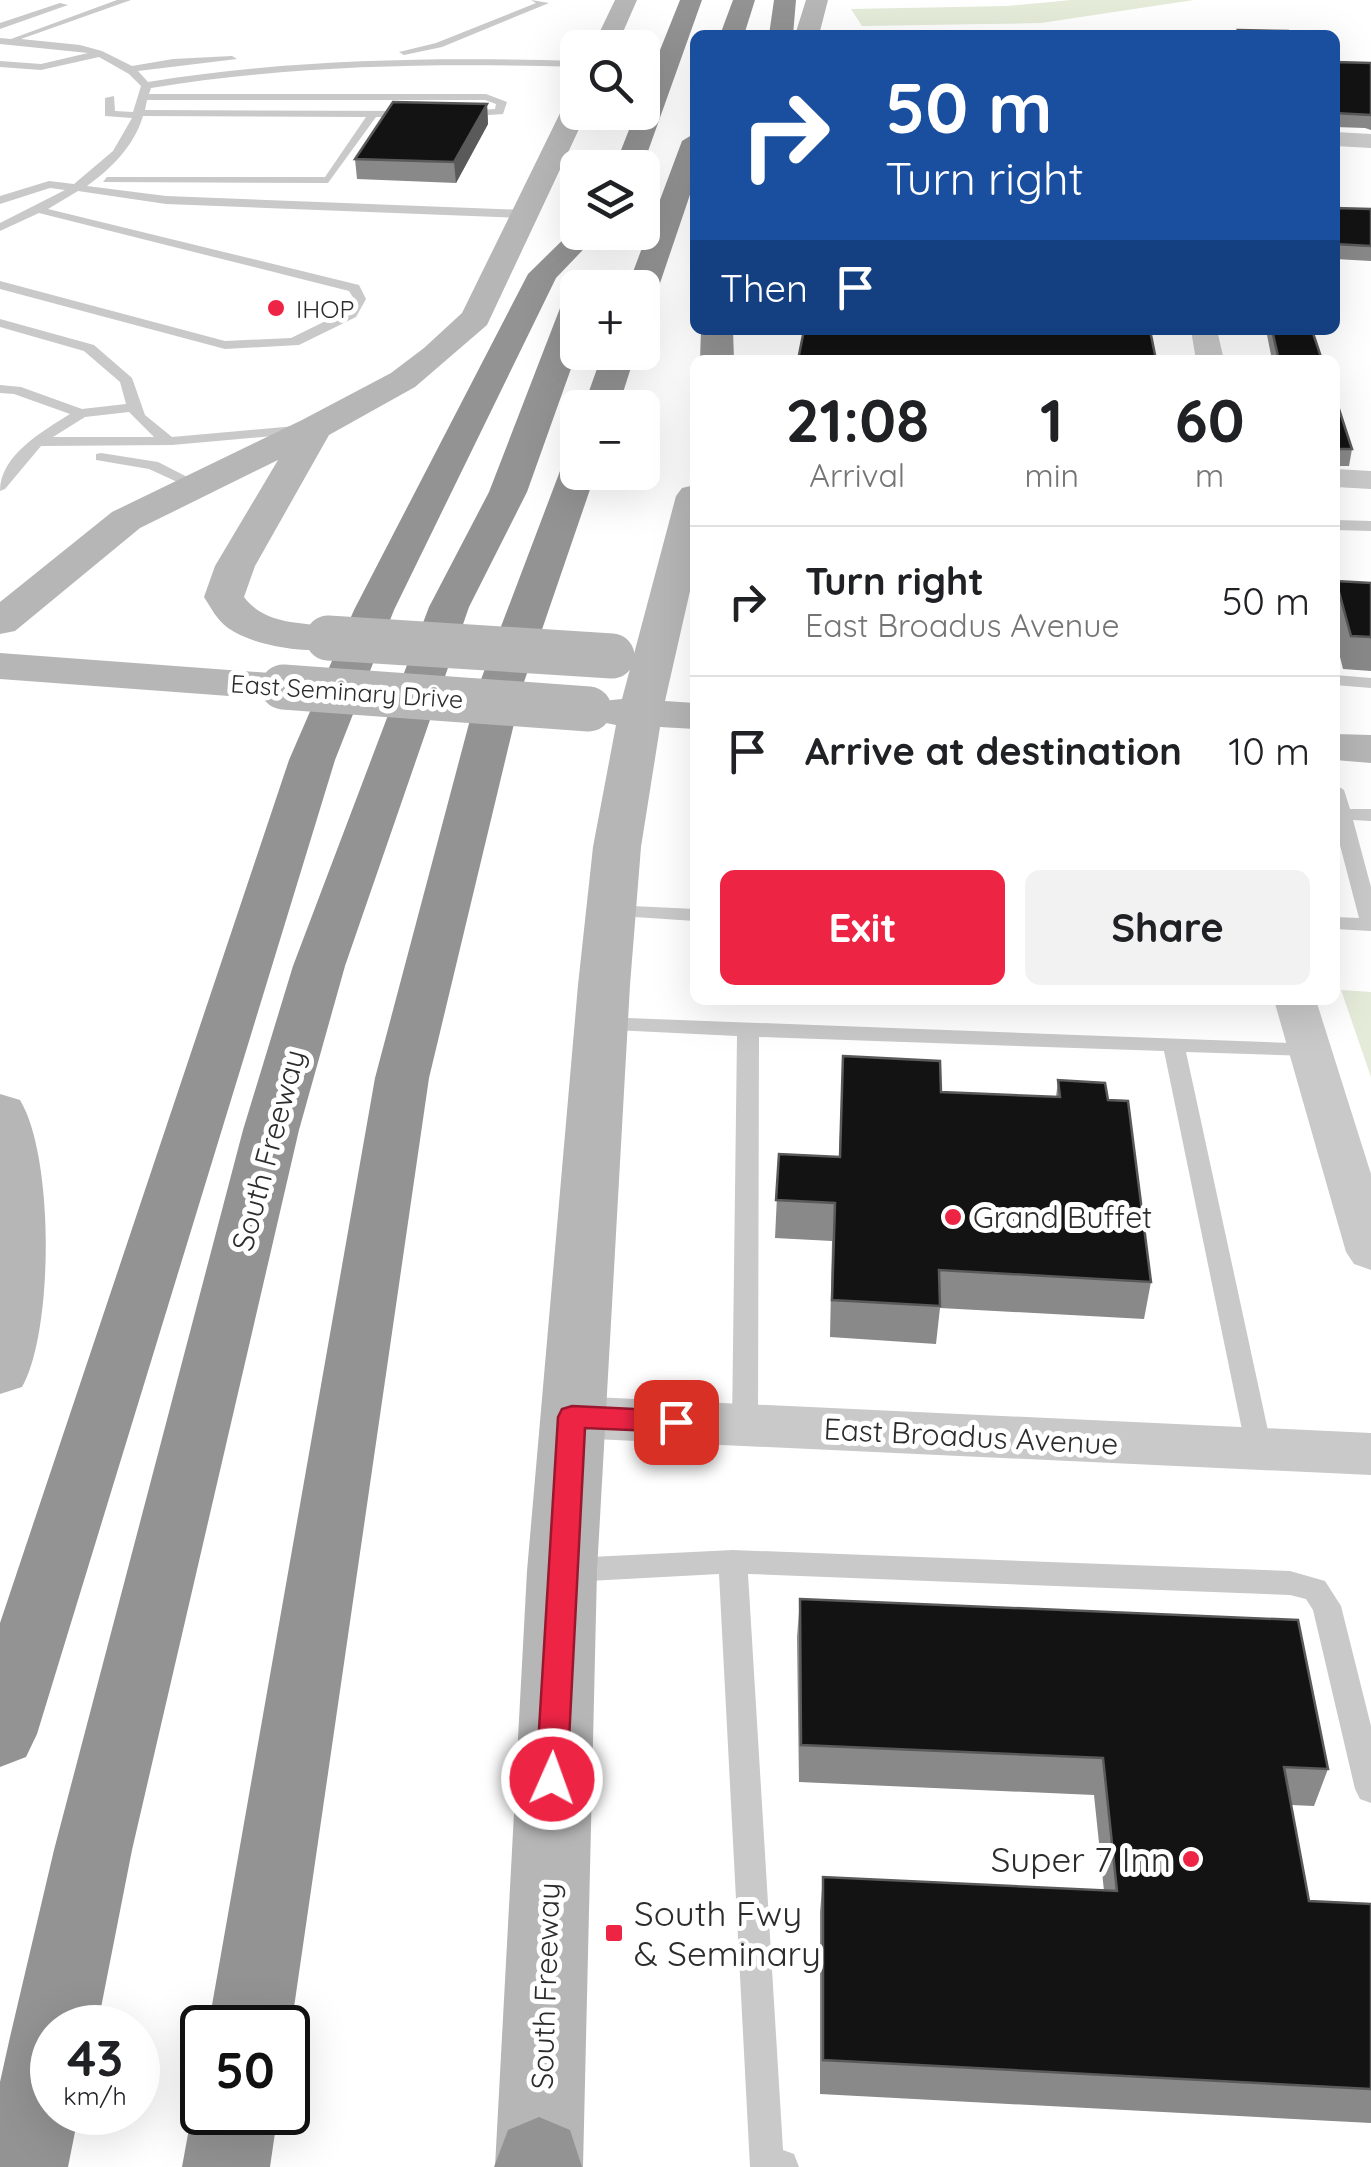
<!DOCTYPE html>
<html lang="en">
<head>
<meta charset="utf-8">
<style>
	body { margin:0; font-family:Quicksand,sans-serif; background:#f2f2f2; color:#202124; height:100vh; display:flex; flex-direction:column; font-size:38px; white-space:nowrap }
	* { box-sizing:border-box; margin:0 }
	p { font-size:32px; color:#757577 }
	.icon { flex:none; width:55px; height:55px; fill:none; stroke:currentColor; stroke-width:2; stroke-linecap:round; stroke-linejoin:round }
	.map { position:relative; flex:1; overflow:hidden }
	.panel { position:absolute; left:690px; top:355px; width:650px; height:650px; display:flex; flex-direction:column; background:#fff; border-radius:15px; box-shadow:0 10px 40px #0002 }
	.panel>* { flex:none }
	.hud { position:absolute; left:690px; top:30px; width:650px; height:305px; border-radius:15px; box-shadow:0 10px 40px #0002; background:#1a4fa0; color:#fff; overflow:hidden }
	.fabs { position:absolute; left:560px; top:30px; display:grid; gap:20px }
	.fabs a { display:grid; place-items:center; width:100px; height:100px; border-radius:15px; background:#fff; box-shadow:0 10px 40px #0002; font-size:50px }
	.speed { position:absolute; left:30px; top:2005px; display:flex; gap:20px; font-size:50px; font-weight:700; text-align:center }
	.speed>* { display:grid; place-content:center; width:130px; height:130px; border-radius:50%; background:#fff; box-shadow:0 10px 40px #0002; line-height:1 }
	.speed small { font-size:25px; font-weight:400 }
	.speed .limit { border:5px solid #111; border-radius:15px; background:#fff; color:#111 }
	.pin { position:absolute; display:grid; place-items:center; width:85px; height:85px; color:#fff; margin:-42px; border-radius:20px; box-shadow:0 5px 15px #0006 }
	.me { position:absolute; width:110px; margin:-55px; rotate:2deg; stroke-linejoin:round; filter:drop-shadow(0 0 8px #0008) }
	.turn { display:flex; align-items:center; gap:35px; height:210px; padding:0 30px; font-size:45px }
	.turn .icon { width:130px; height:130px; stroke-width:2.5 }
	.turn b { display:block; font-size:70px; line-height:85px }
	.then { display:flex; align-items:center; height:95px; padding:0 30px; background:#0003; gap:20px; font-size:38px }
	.eta { display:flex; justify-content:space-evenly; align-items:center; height:170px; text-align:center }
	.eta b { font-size:60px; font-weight:700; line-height:70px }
	.button { display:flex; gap:20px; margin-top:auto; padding:20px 30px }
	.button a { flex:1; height:115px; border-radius:15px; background:#ee2445; color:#fff; font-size:40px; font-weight:700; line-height:115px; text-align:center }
	.button a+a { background:#f2f2f2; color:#202124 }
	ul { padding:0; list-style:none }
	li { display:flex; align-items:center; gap:30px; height:150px; padding:0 30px; border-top:2px solid #e0e0e0 }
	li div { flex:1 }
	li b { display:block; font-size:38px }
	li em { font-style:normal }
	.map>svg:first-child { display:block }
</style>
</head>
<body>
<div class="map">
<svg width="1371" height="2167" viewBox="0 0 1371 2167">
	<rect width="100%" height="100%" fill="#fff"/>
	<g fill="#e4ebd9">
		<path d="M1071 0H1194L1041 23 862 26 851 9 1007 6Z"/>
		<path d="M1341 990 1371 992V1077Z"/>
	</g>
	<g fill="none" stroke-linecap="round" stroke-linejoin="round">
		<g fill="#c9c9c9" fill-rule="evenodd">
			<path d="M117 0H131L21 39 80 45 102 51 132 66 173 59 232 56 237 59 138 71 148 82C291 59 433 57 578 61V67C434 63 292 65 151 88L149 94H486L507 102 503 114 459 117 455 112 495 109 496 104 485 100H147L145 110 417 111 422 114 417 117H376L328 183 103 182 107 177H325L366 117 143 116C134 146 112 168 87 186L166 196 525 210 531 214 525 218 166 204 78 191 48 209 359 285 366 299 356 317 299 345 225 349 0 289V281L225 341 291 338 346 311 354 299 349 291 39 213 0 231V223L65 190 50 188 0 204V196L49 181 74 184 113 151 132 118 105 116V98L114 96 115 111 133 112 141 86 129 74 99 57 41 70 0 67V61L41 64 88 53 0 44V38L11 39Z"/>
			<path d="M531 0 549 3 442 47 404 55 399 52 436 43 536 3Z"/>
			<path d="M60 3 68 5 0 29V23Z"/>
			<path d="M0 319 94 345 132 378 145 415 172 437 306 425 313 429 306 433 172 445 41 446 5 489 0 491C0 455 43 431 70 414L14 394 0 393V385L21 387 82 409 126 404 120 382 84 351 0 327ZM129 412 154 437H53L85 417Z"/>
			<path d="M101 453 158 462 205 486 197 491 149 469 96 460V454Z"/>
			<path d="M1335 520 1371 521V531L1335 530Z"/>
			<path d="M1335 675 1371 678V688L1335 685Z"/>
			<path d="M1335 784 1344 790 1350 809H1371V821L1353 820 1371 887V931L1335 929V917L1359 918 1335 826Z"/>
			<path d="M611 905 695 909V921L604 915 601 911 604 907Z"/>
			<path d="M601 1017 1317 1044 1320 1049 1317 1054 1309 1056 1186 1052 1272 1449 1269 1456 1259 1460 1249 1456 1246 1449 1164 1051 759 1037 758 1425 754 1432 745 1435 736 1432 732 1425 737 1036 593 1029 590 1024 593 1019Z"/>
			<path d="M733 1550 1290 1571 1325 1581 1341 1606 1371 1726V1803L1360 1799 1355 1789 1313 1610 1306 1599 1290 1595 748 1574 783 2150 794 2154 799 2167H750L719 1574 570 1582 560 1578 556 1570 560 1562 570 1558Z"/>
		</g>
		<g fill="#c9c9c9" fill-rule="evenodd">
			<path d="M1335 132 1371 134V148L1335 146Z"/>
			<path d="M1191 330H1217L1224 360H1196Z"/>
			<path d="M1335 469 1371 471V489L1335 487Z"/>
			<path d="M1274 1000H1316L1371 1174V1270L1354 1264 1346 1252Z"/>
			<path d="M572 1396 1371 1433V1475L572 1438 553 1432 545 1417 553 1402Z"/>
		</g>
		<g fill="#b6b6b6" fill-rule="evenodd">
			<path d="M615 0H637L616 48H592Z"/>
			<path d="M806 0H828L819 35H795Z"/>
			<path d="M578 95V112H587L487 325 415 387 329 435 255 566 244 597C267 628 309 621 343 629L349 638 343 647C311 655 255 647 228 628 217 620 211 608 204 597L215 566 278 460 140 528 15 631 0 634V602L112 512 302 420 391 373 424 348 462 313 565 103Z"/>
			<path d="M695 485V569L665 701 695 703V729L660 727 641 847 630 985 597 1571 583 2167H495L527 1571 578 985 593 847 616 725 591 720 585 711 591 702 622 699 676 496 682 488Z"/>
			<path d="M0 653 283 674 298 678 305 687 298 696 283 700 0 679Z"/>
			<path d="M1335 734 1371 735V763L1335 760Z"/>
			<path d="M0 1094 20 1100C54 1156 54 1330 22 1387L0 1394Z"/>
		</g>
		<g fill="#939393" fill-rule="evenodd">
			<path d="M680 0H702L642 168H614L636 112H642V95Z"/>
			<path d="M733 0H755L744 35H720Z"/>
			<path d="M774 0H796L793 35H769Z"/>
			<path d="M695 133V180L658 289 653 296 642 298V288H627L682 141Z"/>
			<path d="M578 225V232H600L556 278 394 610 335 760 37 1734 26 1757 0 1767V1623L289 760 354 610 528 274Z"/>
			<path d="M578 294V349L527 492 469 607 345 966 299 1130 132 1850 97 2028H52V2112H79L68 2167H0V2082L10 2037 54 1850 243 1130 293 966 429 607 489 492 562 303 567 296Z"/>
			<path d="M701 330H733L734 360H700Z"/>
			<path d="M603 352H636L618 408H583Z"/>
			<path d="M578 460V472H596L524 682 429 1078 291 2028 288 2035V2028H208L375 1078 480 682 560 471 565 463Z"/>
			<path d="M202 2087V2112H278L270 2167H182L192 2112Z"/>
			<path d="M539 2117 570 2130 582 2167H494L508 2130Z"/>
		</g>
		<g stroke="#b6b6b6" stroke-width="45">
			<path d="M328 638 612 656"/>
			<path d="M283 687 589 709"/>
		</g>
	</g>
	<g fill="#898989">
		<path d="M1335 62 1371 63V130L1365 128 1335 127Z"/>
		<path d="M487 104 488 124 456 183 357 179 355 159Z"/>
		<path d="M1335 208 1371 209V261L1335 259Z"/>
		<path d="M1266 330H1312L1322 360H1272Z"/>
		<path d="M1335 397 1352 449 1349 466H1335Z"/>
		<path d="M1336 581 1371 583V671L1343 669 1335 637Z"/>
		<path d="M843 1056 941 1092 1056 1097 1058 1080 1108 1100 1151 1282 1144 1319 940 1308 936 1344 830 1337 832 1241 775 1238 779 1154 839 1157Z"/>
		<path d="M800 1599 1328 1769 1314 1806 1291 1805 1309 1901 1371 1904V2123L820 2094V1912L823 1877 1104 1891 1094 1795 799 1782 797 1637Z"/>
	</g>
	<path fill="#5a5a5a" d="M487 104 488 124 456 183 454 162Z"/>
	<g fill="#131313" stroke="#5a5a5a" stroke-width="2.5">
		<path d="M1238 30 1288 31 1289 35H1240Z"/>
		<path d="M1335 62 1371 63V115L1335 113Z"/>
		<path d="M393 102 487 104 454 162 355 159Z"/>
		<path d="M1335 208 1371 209V246L1335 244Z"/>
		<path d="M804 330H1150L1156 360H798Z"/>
		<path d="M1272 330H1312L1322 360H1279Z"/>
		<path d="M1335 397 1352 449H1335Z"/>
		<path d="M1336 581 1371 583V637L1351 636Z"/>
		<path d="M843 1056 940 1061 941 1092 1060 1097 1058 1080 1105 1083 1108 1100 1128 1101 1151 1282 939 1270 940 1306 832 1300 835 1203 776 1200 779 1154 840 1157Z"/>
		<path d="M800 1599 1298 1620 1328 1769 1284 1767 1309 1901 1371 1904V2089L823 2060V1877L1117 1891 1103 1758 801 1745Z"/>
	</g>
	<path fill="#ee2445" stroke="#9b172d" stroke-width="2.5" d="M572 1406 676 1411 685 1414 689 1422 685 1429 676 1432 585 1428 567 1779 563 1789 552 1793 540 1789 536 1779 558 1417 562 1409Z"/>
	<g fill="#ee2445" stroke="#fff" stroke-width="4">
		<circle cx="276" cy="308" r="10"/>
		<circle cx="953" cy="1217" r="10"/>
		<circle cx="1191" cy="1859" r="10"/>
		<rect x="604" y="1923" width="20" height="20" rx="5"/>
	</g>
	<g text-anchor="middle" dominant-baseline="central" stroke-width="10" stroke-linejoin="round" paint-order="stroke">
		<g font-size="25" fill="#2c2c2c" stroke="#fff" text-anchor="start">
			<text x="296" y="308">IHOP</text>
		</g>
		<g font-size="25" fill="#2c2c2c" stroke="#fff">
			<text transform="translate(347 691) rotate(4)">East Seminary Drive</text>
		</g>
		<g font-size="30" fill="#2c2c2c" stroke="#fff">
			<text transform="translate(268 1150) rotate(-75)">South Freeway</text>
			<text transform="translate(971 1436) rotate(3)">East Broadus Avenue</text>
			<text transform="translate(545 1986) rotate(-88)">South Freeway</text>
		</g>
		<g font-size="30" fill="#2c2c2c" stroke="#fff" text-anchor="start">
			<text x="973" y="1217">Grand Buffet</text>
		</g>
		<g font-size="35" fill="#2c2c2c" stroke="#fff" text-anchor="end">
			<text x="1171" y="1859">Super 7 Inn</text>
			<text x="634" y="1913" text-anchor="start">South Fwy<tspan x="634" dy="40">&amp; Seminary</tspan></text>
		</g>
	</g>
</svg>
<div class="fabs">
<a><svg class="icon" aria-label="search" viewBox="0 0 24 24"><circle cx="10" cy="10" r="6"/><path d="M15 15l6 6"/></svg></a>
<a><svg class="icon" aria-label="layers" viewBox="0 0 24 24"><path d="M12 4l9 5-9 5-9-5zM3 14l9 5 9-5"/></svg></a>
<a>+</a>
<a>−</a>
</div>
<div class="speed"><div>43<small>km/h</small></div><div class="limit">50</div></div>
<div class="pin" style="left:676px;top:1422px;background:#d93025"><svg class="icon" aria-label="arrive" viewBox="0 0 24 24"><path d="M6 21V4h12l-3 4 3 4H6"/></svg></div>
<svg class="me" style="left:552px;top:1779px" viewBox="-20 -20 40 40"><circle r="17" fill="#ee2445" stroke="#fff" stroke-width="3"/><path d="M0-11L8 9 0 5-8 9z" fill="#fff"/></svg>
<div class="hud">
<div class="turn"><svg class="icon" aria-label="right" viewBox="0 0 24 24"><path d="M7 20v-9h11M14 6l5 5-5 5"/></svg><div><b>50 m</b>Turn right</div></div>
<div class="then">Then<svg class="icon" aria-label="arrive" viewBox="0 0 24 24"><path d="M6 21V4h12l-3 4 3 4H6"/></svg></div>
</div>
<section class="panel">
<div class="eta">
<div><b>21:08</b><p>Arrival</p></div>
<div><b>1</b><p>min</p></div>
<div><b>60</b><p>m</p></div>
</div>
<ul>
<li><svg class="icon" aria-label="right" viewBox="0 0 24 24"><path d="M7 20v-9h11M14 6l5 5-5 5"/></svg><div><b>Turn right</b><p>East Broadus Avenue</p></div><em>50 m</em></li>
<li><svg class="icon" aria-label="arrive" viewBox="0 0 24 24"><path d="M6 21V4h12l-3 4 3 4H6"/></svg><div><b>Arrive at destination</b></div><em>10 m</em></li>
</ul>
<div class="button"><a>Exit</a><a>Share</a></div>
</section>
</div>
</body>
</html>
